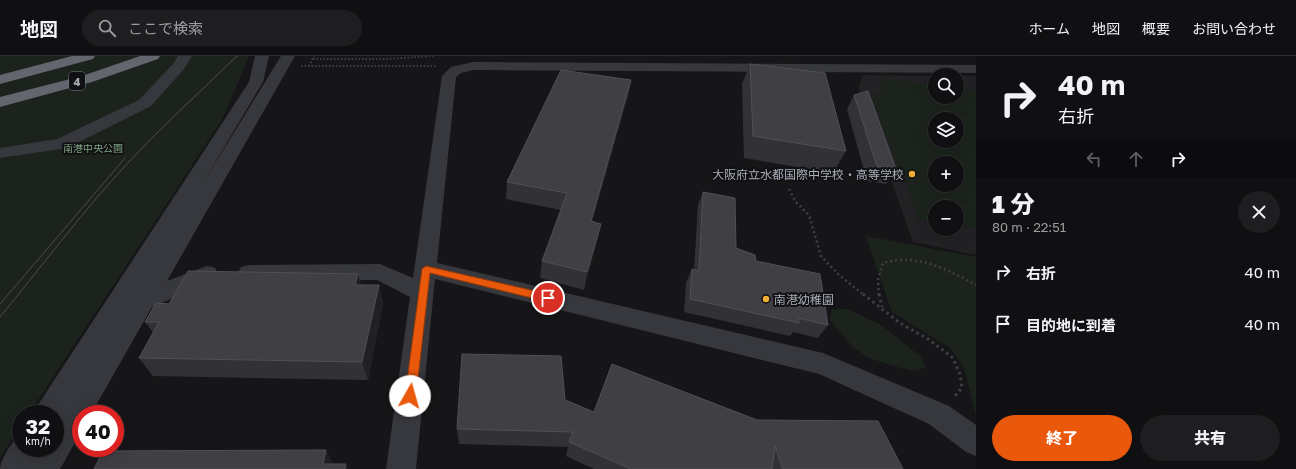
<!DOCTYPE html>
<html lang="ja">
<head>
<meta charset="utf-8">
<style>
	body { margin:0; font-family:"Golos Text","Noto Sans JP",sans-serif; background:#1e1e20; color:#f1f3f6; height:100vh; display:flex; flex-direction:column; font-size:15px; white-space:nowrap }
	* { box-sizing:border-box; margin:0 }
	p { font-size:13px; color:#9c9d9f }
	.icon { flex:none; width:22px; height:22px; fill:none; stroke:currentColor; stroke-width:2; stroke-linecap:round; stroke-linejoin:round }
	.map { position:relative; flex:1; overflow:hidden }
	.side { display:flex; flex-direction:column; background:#101012; width:320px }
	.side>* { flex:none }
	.guide { background:#101012; color:#f1f3f6; overflow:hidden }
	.tools { position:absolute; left:928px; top:12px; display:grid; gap:8px }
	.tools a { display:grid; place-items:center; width:36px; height:36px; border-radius:50%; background:#101012; box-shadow:0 4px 16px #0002,0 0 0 1px #303032; font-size:20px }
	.speed { position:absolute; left:12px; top:349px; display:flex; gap:8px; font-size:20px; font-weight:700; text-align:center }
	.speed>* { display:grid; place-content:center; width:52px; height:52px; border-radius:50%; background:#101012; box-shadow:0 4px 16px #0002,0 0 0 1px #303032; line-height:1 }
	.speed small { font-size:10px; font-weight:400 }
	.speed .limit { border:6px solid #d22; background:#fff; color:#111 }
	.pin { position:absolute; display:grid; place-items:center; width:34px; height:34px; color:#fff; margin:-17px; border:2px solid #fff; border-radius:50%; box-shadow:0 1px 4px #0007 }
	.me { position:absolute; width:44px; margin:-22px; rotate:7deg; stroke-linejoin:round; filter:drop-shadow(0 0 3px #0008) }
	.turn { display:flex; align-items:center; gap:14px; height:84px; padding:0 16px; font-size:18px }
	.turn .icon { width:52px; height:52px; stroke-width:2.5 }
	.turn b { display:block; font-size:28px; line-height:34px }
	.lanes { display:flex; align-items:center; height:38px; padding:0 16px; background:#0003; justify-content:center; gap:20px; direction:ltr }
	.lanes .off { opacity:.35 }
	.round { display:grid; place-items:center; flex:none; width:42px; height:42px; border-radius:21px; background:#1e1e20 }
	.head { display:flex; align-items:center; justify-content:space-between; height:68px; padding:0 16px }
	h1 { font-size:24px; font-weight:800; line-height:30px }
	.action { display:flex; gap:8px; margin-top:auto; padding:8px 16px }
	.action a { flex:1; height:46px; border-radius:24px; background:#ea580c; color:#fff; font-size:16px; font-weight:800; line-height:46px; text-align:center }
	.action a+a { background:#1e1e20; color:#f1f3f6 }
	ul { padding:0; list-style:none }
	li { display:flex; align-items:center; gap:12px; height:52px; padding:0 16px }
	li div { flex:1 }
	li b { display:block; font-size:15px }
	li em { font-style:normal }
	header { display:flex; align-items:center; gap:24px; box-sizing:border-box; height:56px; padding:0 20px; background:#101012; border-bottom:1px solid #303032 }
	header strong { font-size:19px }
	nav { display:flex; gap:22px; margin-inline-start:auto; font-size:14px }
	.search { width:280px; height:36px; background:#1e1e20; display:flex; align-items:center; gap:10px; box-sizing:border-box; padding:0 14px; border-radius:22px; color:#9c9d9f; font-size:15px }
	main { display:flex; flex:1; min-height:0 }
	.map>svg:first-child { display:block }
</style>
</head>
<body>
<header>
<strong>地図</strong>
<div class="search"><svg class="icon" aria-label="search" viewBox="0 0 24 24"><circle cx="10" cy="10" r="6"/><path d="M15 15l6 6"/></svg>ここで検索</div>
<nav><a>ホーム</a><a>地図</a><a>概要</a><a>お問い合わせ</a></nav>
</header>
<main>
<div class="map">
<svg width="976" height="413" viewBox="0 0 976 413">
	<rect width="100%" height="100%" fill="#161618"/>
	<path fill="#222225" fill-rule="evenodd" d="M862 19 935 20V41H957V20H976V199L913 186 859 33ZM935 63H957V85H935ZM935 107H957V129H935ZM935 151H957V173H935Z"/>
	<g fill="#1c231d" fill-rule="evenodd">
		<path d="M0 0H249L223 62 29 358H21V370L0 402Z"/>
		<path d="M881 22 935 29V41H957V32L976 35V173L957 170V151H935V166L919 163 869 37 883 39ZM935 63H957V85H935ZM935 107H957V129H935Z"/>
		<path d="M866 180 976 201V360L964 311 950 292 892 256Z"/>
		<path d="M832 253H848L881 269 920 300 926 311 915 315 897 311 869 302 852 290 830 264Z"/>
	</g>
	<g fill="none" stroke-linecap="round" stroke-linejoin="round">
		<g stroke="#3d3f44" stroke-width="2" stroke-dasharray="1.5 2" stroke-linecap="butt">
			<path d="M313 3H385L433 0"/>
			<path d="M301 10H436"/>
			<path d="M309 10 314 0"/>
		</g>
		<g stroke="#3d3f44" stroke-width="2.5" stroke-dasharray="2 3" stroke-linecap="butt">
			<path d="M789 133 795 145 809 159 821 200 839 219 864 239"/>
			<path d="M879 239 878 224 883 207C917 197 946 213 976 229"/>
		</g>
		<g stroke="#3d3f44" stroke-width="3" stroke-dasharray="2.5 3.5" stroke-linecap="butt">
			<path d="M863 238 900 267 928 283 953 302 960 318 962 332 955 340"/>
			<path d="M879 238 882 251"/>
		</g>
		<g fill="#37383d" fill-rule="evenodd">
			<path d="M178 0H192L184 13 151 50 67 92 0 102V92L57 83 139 44 173 8Z"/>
			<path d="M255 0H269L263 26 201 130 281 0H295L167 225 207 210 215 212 218 218 215 224 152 251 91 358H81V376L60 413H0C1 403 12 384 21 380V392H55V358H34L38 349 249 26Z"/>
			<path d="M473 6 976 9V17L473 14 461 17 456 21 437 207 823 297 949 350 976 369V400L966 396 929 368 819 318 435 223 416 413H386L410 241 377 224 249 225 241 223 238 217 241 211 249 209 380 208 413 222 442 20 451 11Z"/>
		</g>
		<g fill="#63666e" fill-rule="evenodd">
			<path d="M72 0H95L93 3 0 28V19Z"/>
			<path d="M140 0H160L158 3 92 26 0 51V41L82 20Z"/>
		</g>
		<g stroke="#4a4c52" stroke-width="1">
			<path d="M0 248 125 102"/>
			<path d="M0 261C41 211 80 159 124 111 160 72 199 37 237 0"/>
		</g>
	</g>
	<g fill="#323236">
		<path d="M750 8 846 95 833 117 744 102 742 28Z"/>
		<path d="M631 24 628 40 592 166 601 168 597 185 584 234 540 222 542 205 561 154 506 143 507 126Z"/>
		<path d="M854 39 896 113 886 128 867 125 847 53Z"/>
		<path d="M703 136 736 192 756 205 828 269 818 282 793 276 790 280 684 256 686 227 692 213 694 214 698 149Z"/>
		<path d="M358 218 361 229H379L383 248 368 324 153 320 139 302 153 276 145 266 169 248Z"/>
		<path d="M565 344 594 356 757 364 903 413H594L566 400 568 391 459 388 457 373Z"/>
	</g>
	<g fill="#212124">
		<path d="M631 24 628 40 587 183 591 165Z"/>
		<path d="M601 168 597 185 584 234 587 216Z"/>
		<path d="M358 218 363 236 355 229Z"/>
		<path d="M379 229 383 248 368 324 362 306Z"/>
		<path d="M326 394 334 410 323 408Z"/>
		<path d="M346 408 348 413H345Z"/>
	</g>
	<g fill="#3f3f44" stroke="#4f5156">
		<path d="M750 8 825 17 846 95 753 80Z"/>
		<path d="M561 14 631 24 591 165 601 168 587 216 542 205 567 137 507 126Z"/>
		<path d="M868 35 896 113 877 110 854 39Z"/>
		<path d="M703 136 735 142 736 192 755 199 756 205 820 218 828 269 798 262 799 267 690 243 692 213 699 215Z"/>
		<path d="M188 215 358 218 355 229H379L362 306 139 302 159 266H145L156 247 169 248Z"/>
		<path d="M462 298 561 300 565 344 594 356 612 308 757 364 878 365 903 413H783L775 390 772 413H631L569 386 573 376 457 373Z"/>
		<path d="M326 394 323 408H346L345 413H94L103 395Z"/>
	</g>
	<path fill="#ea580c" stroke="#983908" d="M426 210 548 238 552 239 553 242 552 245 548 246 430 217 416 340 414 343 410 345 406 343 405 340 422 213Z"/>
	<g fill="#f2b134" stroke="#111113" stroke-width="1.5">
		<circle cx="912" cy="118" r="4"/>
		<circle cx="766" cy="243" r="4"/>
	</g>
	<g text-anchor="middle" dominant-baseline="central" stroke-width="4" stroke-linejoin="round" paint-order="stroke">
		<g font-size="10" fill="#7fa381" stroke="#111113">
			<text x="93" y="92">南港中央公園</text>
		</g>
		<rect fill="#111113" stroke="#7b7e86" stroke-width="1" x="69" y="16" width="16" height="18" rx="3"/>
		<g font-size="11" font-weight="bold" fill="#a8adb8">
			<text x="77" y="25">4</text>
		</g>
		<g font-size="12" fill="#a8adb8" stroke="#111113" text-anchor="end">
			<text x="904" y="118">大阪府立水都国際中学校・高等学校</text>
			<text x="774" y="243" text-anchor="start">南港幼稚園</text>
		</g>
	</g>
</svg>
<div class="tools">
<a><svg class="icon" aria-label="search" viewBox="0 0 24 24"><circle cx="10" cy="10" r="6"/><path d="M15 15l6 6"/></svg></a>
<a><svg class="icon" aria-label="layers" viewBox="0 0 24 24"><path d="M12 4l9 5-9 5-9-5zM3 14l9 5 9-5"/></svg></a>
<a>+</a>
<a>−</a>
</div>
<div class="speed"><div>32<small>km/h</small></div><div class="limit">40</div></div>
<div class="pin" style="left:548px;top:242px;background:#d93025"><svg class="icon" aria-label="arrive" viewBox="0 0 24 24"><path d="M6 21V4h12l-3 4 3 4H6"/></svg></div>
<svg class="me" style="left:410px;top:340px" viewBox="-20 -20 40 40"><circle r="19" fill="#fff"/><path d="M0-13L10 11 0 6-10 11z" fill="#ea580c"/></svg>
</div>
<section class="side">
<div class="guide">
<div class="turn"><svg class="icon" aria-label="right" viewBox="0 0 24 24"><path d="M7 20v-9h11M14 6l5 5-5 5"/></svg><div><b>40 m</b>右折</div></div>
<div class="lanes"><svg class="icon off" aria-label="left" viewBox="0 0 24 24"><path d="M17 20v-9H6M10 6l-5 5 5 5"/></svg><svg class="icon off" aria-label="ahead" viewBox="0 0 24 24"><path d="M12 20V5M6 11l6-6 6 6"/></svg><svg class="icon" aria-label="right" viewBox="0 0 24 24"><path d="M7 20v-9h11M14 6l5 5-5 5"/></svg></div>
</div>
<div class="head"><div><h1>1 分</h1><p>80 m · 22:51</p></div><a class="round"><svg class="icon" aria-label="close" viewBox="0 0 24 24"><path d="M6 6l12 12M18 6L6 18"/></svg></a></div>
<ul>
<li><svg class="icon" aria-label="right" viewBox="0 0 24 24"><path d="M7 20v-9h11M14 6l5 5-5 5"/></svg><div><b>右折</b></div><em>40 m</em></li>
<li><svg class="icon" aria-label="arrive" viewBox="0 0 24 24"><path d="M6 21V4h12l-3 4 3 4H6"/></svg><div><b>目的地に到着</b></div><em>40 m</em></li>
</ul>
<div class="action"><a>終了</a><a>共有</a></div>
</section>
</main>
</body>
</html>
